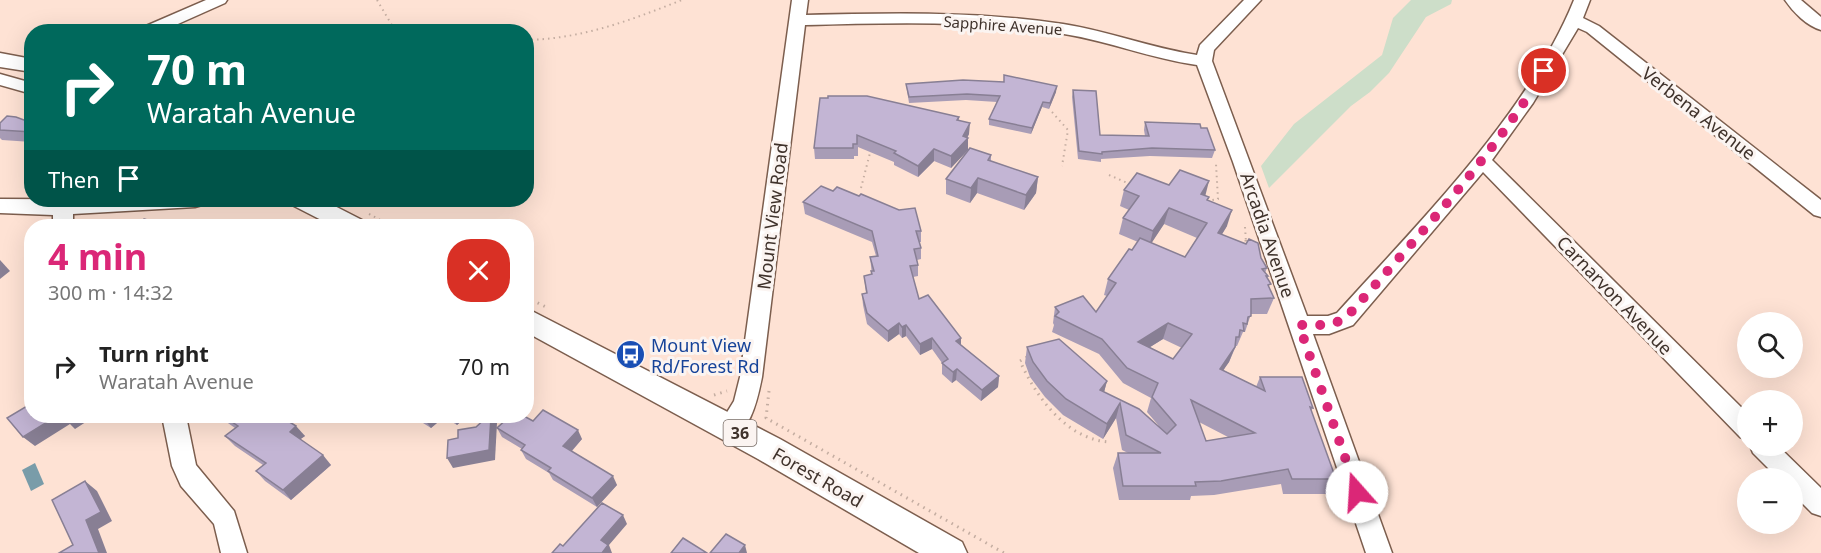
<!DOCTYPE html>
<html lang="en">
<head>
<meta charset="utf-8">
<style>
	body { margin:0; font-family:"Noto Sans",sans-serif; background:#f6f6f6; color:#222; height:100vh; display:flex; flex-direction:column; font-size:22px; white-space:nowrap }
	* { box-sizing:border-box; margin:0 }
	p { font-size:20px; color:#767676 }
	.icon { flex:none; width:33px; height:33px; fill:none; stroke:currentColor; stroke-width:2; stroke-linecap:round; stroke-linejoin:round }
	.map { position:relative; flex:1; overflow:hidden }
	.details { position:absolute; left:24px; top:219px; width:510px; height:204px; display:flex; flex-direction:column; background:#fff; border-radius:24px; box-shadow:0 6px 24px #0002 }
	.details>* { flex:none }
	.top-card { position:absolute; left:24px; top:24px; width:510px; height:183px; border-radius:24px; box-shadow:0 6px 24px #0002; background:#00695c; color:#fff; overflow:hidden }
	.buttons { position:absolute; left:1737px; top:312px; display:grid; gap:12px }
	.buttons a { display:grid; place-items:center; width:66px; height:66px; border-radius:50%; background:#fff; box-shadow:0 6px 24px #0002; font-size:30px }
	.pin { position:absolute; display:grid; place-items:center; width:51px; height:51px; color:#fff; margin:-26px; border:3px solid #fff; border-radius:50%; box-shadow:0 2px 6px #0007 }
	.me { position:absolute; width:66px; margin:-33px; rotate:341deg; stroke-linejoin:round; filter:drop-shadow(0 0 4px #0008) }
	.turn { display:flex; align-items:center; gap:21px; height:126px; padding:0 24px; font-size:27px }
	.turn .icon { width:78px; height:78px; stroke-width:2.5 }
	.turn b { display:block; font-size:42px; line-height:51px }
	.then { display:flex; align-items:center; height:57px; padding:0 24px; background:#0003; gap:12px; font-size:22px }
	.round { display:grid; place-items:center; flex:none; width:63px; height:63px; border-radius:24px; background:#f6f6f6 }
	.headline { display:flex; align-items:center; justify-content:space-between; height:102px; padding:0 24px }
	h1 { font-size:36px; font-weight:700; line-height:45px; color:#db2777 }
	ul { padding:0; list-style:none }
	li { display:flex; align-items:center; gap:18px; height:90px; padding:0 24px }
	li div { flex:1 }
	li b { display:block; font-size:22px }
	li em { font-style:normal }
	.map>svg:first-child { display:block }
</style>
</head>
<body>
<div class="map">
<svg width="1821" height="553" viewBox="0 0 1821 553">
	<rect width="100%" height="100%" fill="#fee2d4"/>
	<path fill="#cddec9" d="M1411 0H1452L1451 4 1426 17 1389 73 1370 92 1351 106 1269 188 1261 166 1294 124 1382 55 1393 18Z"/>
	<path fill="#799ca9" d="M35 463 44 484 31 491 22 470Z"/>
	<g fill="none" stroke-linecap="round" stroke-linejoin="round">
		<defs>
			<g id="minor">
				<path d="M206 0H227L225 3 160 32H137L139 29Z"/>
				<path d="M792 0H808L806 15C892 13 978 11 1063 24 1108 31 1151 48 1197 55L1200 45 1244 0H1261L1214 50 1212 61 1307 316H1328L1337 313C1419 222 1528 114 1574 0H1590L1583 18 1599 26 1821 200V217L1814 215 1587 32 1578 28 1533 103 1492 160 1748 414V440L1740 437 1483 172 1353 325 1329 334H1313L1392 553H1366L1233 162 1197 65C1152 59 1109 41 1064 34 978 20 891 23 805 25L762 377C758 397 749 444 722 434L718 427 734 401 740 377Z"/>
				<path d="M1785 0H1801L1821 17V30C1807 26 1793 12 1785 0Z"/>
				<path d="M0 74 32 83V94L0 85Z"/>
				<path d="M0 199 205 200 202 205 195 207 73 214V226H53V215L0 213Z"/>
				<path d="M162 416H186L196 465 234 511 247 553H221L214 524 181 486 172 466Z"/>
				<path d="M1750 446H1778L1821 488V516L1812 513 1792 493V478H1778L1753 453Z"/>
			</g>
			<g id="major">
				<path d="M0 53 32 59V72L0 67Z"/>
				<path d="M290 200H323L362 220 366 226H333L294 206Z"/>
				<path d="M526 308 780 439 962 542 967 553H919L758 459 526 332Z"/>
			</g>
		</defs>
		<use href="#minor" stroke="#7c5e4e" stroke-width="3"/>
		<use href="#major" stroke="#7c5e4e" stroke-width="3"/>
		<g stroke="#c4ada1" stroke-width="2" stroke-dasharray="1.5 4" stroke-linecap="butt">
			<path d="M377 0 396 32"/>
			<path d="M526 40C582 39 631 20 682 0"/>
			<path d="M1052 112 1068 130 1062 166"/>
			<path d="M1109 175 1132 185"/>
			<path d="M861 188 871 149"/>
			<path d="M1207 201 1218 199 1216 164"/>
			<path d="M369 214 392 226"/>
			<path d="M1245 227 1246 242"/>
		</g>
		<g stroke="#c4ada1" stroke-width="3" stroke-dasharray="1.5 5" stroke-linecap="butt">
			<path d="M1246 240V247"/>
			<path d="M526 297 546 307"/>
			<path d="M1027 357 1020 361C1036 397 1067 440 1110 442"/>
			<path d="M769 391 766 418 1004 553"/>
			<path d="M714 395 727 391"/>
		</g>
		<use href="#minor" fill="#fff" fill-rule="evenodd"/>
		<use href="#major" fill="#fff" fill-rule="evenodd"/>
	</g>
	<g fill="#a89cb6" fill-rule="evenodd">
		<path d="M906 84 1056 92 1049 109 1042 107 1031 134 989 125V119L997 102 966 100 909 103Z"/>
		<path d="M1073 90 1100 135 1145 136 1144 130 1145 122 1201 128 1215 150 1212 158 1150 156 1101 159V162L1078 159 1072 97Z"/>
		<path d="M820 98 959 117V120L969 134 967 138 968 150 951 168 934 161 918 177 894 165V162L858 147V156H854V159H815L814 148Z"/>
		<path d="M0 123H32V142L2 140 0 138Z"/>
		<path d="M991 155V161L1038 177 1036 193 1024 210 977 193 970 203 946 194V179Z"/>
		<path d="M1169 185 1209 197 1208 200 1227 226 1222 234 1261 258 1267 268 1265 273 1268 276 1267 278 1269 287 1274 298 1267 314H1251L1245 332H1243L1237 346H1236L1229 362 1223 370 1256 387 1260 377 1313 408 1311 411 1336 479 1327 494H1283L1281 484 1214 495 1191 496 1190 500H1119L1113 468 1118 453H1128L1122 450 1116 418 1103 439 1063 415 1045 397 1030 377 1025 363 1027 347 1107 381 1104 392 1159 426 1147 412 1151 398 1123 383 1099 354 1052 332 1054 325 1053 323 1055 307 1096 312 1107 296 1104 295 1108 279 1132 250 1138 242 1119 234 1123 218 1129 210 1120 206 1124 190ZM1164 224 1197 238 1185 257 1151 243ZM1163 339 1182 348 1173 359 1150 347ZM1199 422 1228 437 1206 441Z"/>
		<path d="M803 202 921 231V242H919L921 248V259L917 260 918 265V276L913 277 919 299 961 345 999 376 998 387 981 401 956 380 952 383 942 374V363L932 349 920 355 906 336 902 338 899 334 888 342 867 324 863 305 862 294 866 293 864 276 872 275 870 257 876 256 872 242 805 214Z"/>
		<path d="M218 416H280L305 436 300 439 331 465 291 500 265 481 256 471 263 465 235 446 225 436 235 428Z"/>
		<path d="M413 416H467L457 425 444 417 431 428 415 418Z"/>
		<path d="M533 421 582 439 572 451 617 485 597 507 553 480 549 473 526 459 521 450 522 449 502 437 497 428Z"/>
	</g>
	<g fill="#887f94">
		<path d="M1057 86 1056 92 1049 109 1050 103Z"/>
		<path d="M1043 102 1042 107 1031 134 1032 128Z"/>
		<path d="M970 123 969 134 966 140 968 138V150L951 168V156L963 136Z"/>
		<path d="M934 149V161L918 177V166Z"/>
		<path d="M1038 177 1036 193 1024 210 1026 195Z"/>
		<path d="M978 178 977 193 970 203 971 188Z"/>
		<path d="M1209 181 1205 197 1201 194Z"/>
		<path d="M1169 208 1164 224 1149 247 1153 231Z"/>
		<path d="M1232 210 1227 226 1213 249 1218 233Z"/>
		<path d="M0 260 10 271 0 279Z"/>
		<path d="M899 323V334L888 342V331Z"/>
		<path d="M1168 323 1163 339 1134 357 1138 342Z"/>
		<path d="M906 325V336L902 338V327Z"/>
		<path d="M932 338V349L920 355V344Z"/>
		<path d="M961 338V349L956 341Z"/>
		<path d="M1235 347 1229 362 1214 384 1220 369Z"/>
		<path d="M957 369 956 380 952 383 953 372Z"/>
		<path d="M999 376 998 387 981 401 982 390Z"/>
		<path d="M1107 381 1103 396 1100 390Z"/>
		<path d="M1120 403 1116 418 1103 439 1107 424Z"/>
		<path d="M57 416H89L92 418 75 429 70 424 35 446 23 437Z"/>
		<path d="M428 416H443L444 417 431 428 424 419Z"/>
		<path d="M451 416H467L457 425Z"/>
		<path d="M491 416H493L497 423 495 460 453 468 447 458Z"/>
		<path d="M296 426 305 436 298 441 290 432Z"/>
		<path d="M578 430 582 439 568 455 563 446Z"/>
		<path d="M323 455 331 465 291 500 283 490Z"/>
		<path d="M613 476 617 485 597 507 592 498Z"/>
		<path d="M85 481 97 491 112 521 98 529 107 553H99L86 520Z"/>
		<path d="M623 515 627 524 609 545 612 553H602L601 540Z"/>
		<path d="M745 545 747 553H739Z"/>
	</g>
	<g fill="#c3b5d4" stroke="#887f94" stroke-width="1.5" fill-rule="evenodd">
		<path d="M1004 75 1057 86 1050 103 1043 102 1032 128 989 119 1000 96 967 94 909 97 906 84 963 80 1004 82Z"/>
		<path d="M1073 90 1096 91 1100 135 1149 136 1145 122 1200 124 1201 128H1207L1215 150 1152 148 1102 152V154L1079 151Z"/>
		<path d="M828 96H867L959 117 957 120 970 123 963 136 968 138 951 156 934 149 918 166 894 153 896 151 857 135V144H853V148H814L820 98H828Z"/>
		<path d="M7 116 16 117 32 123V132L0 130V123Z"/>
		<path d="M970 148 991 155 988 160 1038 177 1026 195 978 178 971 188 946 179Z"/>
		<path d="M1180 170 1209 181 1201 194 1209 197 1207 200 1232 210 1218 233 1246 244 1249 239 1258 243 1261 258 1267 268 1262 269 1268 276H1266L1271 284 1268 285 1274 298 1251 299V316L1248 317 1247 324 1243 323 1244 331 1240 330 1239 337H1236L1235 347 1220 369 1265 391 1260 377H1302L1313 408 1310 407 1336 479H1292L1288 469 1221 481 1195 482 1196 486H1123L1118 453H1161L1126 435 1120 403 1107 424 1066 399 1047 381 1033 362 1027 347 1059 339 1107 381 1100 390 1139 409 1167 434 1176 425 1152 397 1158 383 1127 368 1102 339 1055 316 1059 312 1055 307 1083 296 1096 312 1116 283 1108 279 1129 249 1132 250 1140 238 1185 257 1207 223 1169 208 1153 231 1123 218 1139 196 1124 190 1137 173 1169 185ZM1168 323 1192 334 1173 359 1138 342ZM1191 400 1255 433 1206 441Z"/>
		<path d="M821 186 833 191 837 187 859 196 861 194 899 210 915 208 921 231H916L921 248 914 249 918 265 910 266 919 299 928 295 961 338 956 341 999 376 982 390 957 369 953 372 942 363 948 359 932 338 920 344 906 325 902 327 899 323 888 331 867 313 862 294 867 293 864 276 872 274 871 271H874L870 257 878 256 872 231 803 202Z"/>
		<path d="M144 219 169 226H136Z"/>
		<path d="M32 403V416H57L23 437 7 418Z"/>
		<path d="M543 410 578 430 563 446 613 476 592 498 548 471 551 468 521 450 525 445 497 428 510 416H524L533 421Z"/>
		<path d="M61 416H71L64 420Z"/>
		<path d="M223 416H280L296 426 290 432 323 455 283 490 256 471 266 463 225 436 238 426Z"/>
		<path d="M419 416H428L424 419Z"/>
		<path d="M488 416H491L489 450 447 458 448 440 458 438V430L476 427Z"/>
		<path d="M85 481 101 512 86 520 99 553H59L73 545 52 500Z"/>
		<path d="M602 503 623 515 601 540 608 545 602 553H552L560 544 563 546Z"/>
		<path d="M726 534 745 545 739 553H710Z"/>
		<path d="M683 538 707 553H671Z"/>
	</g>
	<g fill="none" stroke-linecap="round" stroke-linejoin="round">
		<path stroke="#db2777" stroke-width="10" stroke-dasharray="0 18" d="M1357 492 1299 325H1329L1345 319C1415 239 1489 162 1544 71"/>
	</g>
	<defs>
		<symbol id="bus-disc" viewBox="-11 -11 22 22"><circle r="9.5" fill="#1a4fb4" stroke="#fbf4f1"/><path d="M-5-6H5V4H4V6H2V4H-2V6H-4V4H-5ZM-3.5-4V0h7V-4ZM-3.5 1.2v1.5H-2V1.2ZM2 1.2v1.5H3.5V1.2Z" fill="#fff"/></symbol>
	</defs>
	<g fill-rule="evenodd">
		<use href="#bus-disc" x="614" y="338" width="33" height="33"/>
	</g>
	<g text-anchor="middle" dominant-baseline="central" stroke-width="6" stroke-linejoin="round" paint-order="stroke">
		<g font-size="15" fill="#3f322b" stroke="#fbf4f1">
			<text transform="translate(1003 25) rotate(4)">Sapphire Avenue</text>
		</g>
		<rect fill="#fbf4f1" stroke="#776c66" stroke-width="1.5" x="723.5" y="420" width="33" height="26" rx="4.5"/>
		<g font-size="16" font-weight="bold" fill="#3f322b">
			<text x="740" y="433">36</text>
		</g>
		<g font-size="18" fill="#3f322b" stroke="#fbf4f1">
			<text transform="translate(1699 113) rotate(38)">Verbena Avenue</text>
			<text transform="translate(772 216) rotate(-83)">Mount View Road</text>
			<text transform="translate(1268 235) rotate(71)">Arcadia Avenue</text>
			<text transform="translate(1615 295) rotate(46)">Carnarvon Avenue</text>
			<text transform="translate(818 477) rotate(30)">Forest Road</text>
		</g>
		<g font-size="18" fill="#164399" stroke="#fbf4f1" text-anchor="start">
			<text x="651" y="345">Mount View<tspan x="651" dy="21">Rd/Forest Rd</tspan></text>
		</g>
	</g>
</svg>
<div class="buttons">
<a><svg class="icon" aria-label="search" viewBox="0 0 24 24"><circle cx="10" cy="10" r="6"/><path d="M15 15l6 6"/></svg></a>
<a>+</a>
<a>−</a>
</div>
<div class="pin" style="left:1544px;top:71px;background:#d93025"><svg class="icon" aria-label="arrive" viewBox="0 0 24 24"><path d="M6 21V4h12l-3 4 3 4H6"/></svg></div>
<svg class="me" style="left:1357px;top:492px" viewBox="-20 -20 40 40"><circle r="19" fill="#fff"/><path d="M0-13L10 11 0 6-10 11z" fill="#db2777"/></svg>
<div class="top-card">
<div class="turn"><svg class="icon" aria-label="right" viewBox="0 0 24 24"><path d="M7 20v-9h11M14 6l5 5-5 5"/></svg><div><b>70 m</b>Waratah Avenue</div></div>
<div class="then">Then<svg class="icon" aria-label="arrive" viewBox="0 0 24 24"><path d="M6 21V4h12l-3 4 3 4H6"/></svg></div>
</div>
<section class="details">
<div class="headline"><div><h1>4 min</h1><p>300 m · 14:32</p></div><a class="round" style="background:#d93025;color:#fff"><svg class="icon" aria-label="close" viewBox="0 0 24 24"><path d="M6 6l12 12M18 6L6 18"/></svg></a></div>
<ul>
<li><svg class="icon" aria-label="right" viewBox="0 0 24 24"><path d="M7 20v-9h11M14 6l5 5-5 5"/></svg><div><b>Turn right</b><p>Waratah Avenue</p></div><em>70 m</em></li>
</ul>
</section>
</div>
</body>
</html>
